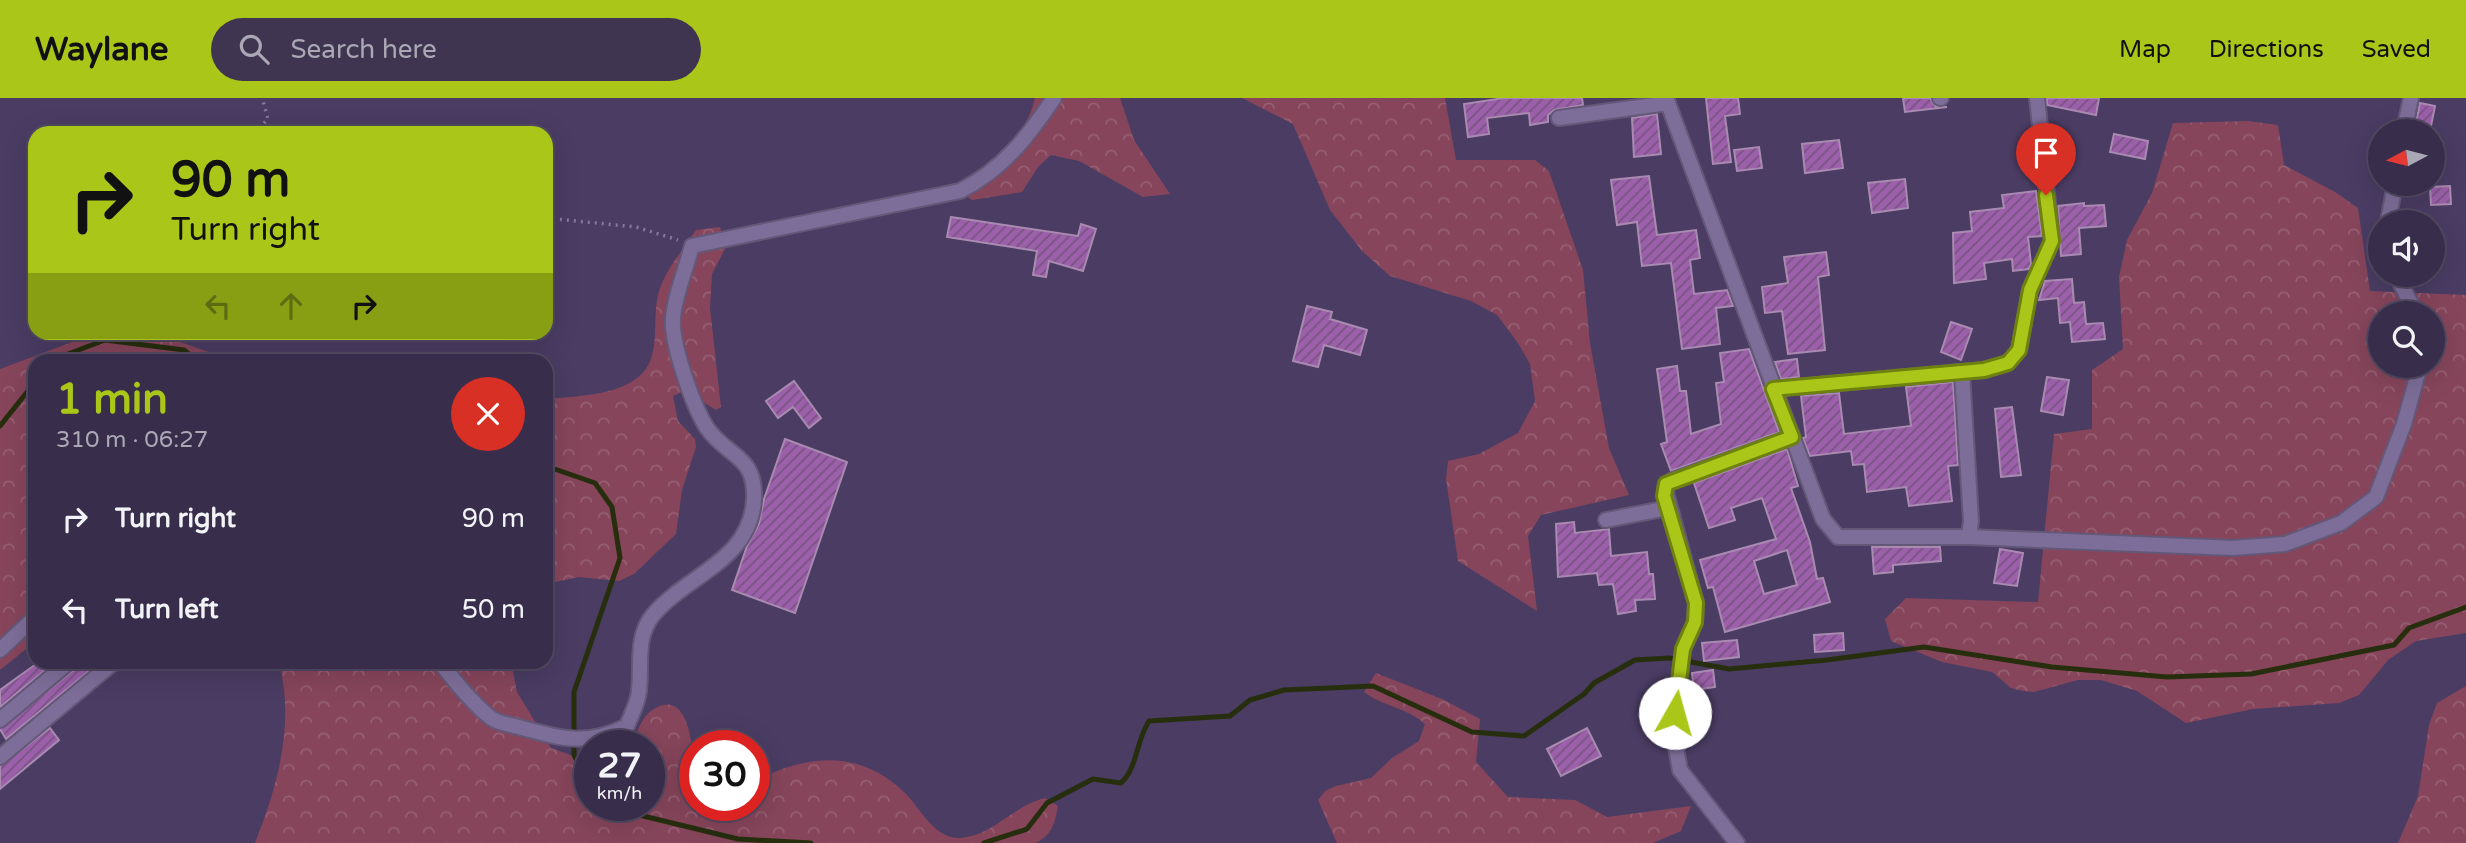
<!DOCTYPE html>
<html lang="en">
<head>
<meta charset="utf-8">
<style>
	body { margin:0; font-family:"Varela Round",sans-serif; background:#3f3551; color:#f1f3f6; height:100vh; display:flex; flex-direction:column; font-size:26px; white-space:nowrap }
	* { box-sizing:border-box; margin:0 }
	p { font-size:23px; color:#aba8b5 }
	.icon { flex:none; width:38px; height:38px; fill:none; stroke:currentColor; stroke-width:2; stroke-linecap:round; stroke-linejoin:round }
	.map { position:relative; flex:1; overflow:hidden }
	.sheet { position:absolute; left:28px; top:256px; width:525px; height:315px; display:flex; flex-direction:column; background:#382d4a; border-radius:21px; box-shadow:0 7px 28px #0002,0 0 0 2px #524962 }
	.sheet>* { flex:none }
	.banner { position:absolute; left:28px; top:28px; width:525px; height:214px; border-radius:21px; box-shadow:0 7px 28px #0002,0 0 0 2px #524962; background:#aac719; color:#111; overflow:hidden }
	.needle { width:46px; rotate:263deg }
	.controls { position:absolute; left:2368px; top:21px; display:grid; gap:14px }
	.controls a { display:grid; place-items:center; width:77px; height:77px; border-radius:50%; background:#382d4a; box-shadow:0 7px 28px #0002,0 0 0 2px #524962; font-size:35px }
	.speed { position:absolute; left:574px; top:632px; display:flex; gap:14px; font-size:35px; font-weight:700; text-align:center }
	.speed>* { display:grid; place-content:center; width:91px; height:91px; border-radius:50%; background:#382d4a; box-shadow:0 7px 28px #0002,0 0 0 2px #524962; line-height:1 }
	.speed small { font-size:18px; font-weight:400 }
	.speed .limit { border:10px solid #d22; background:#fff; color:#111 }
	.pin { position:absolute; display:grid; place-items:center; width:60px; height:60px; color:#fff; margin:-72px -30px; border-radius:50% 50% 50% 0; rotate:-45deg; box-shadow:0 0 7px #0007 }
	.pin .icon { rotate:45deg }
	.me { position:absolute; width:77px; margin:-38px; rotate:7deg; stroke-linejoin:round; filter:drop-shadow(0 0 5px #0008) }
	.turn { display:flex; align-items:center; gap:24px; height:147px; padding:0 28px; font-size:32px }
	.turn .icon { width:91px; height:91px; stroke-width:2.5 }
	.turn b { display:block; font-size:49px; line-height:60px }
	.lanes { display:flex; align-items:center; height:66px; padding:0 28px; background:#0003; justify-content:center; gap:35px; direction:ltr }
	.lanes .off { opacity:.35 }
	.round { display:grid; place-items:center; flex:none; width:74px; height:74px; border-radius:37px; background:#3f3551 }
	.overview { display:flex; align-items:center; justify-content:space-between; height:119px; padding:0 28px }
	h1 { font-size:42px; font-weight:700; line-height:52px; color:#aac719 }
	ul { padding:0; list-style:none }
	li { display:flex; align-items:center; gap:21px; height:91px; padding:0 28px }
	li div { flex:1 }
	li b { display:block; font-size:26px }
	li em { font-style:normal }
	header { display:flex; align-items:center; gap:42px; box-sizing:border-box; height:98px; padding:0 35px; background:#aac719; color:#111 }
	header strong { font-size:33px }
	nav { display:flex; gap:38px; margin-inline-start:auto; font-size:24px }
	.search { width:490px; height:63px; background:#3f3551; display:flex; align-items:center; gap:18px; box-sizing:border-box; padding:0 24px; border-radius:38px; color:#aba8b5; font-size:26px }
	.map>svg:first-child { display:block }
</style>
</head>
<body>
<header>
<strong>Waylane</strong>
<div class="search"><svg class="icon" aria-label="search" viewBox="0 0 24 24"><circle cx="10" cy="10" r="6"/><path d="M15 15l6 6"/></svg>Search here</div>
<nav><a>Map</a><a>Directions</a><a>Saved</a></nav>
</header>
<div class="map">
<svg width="2466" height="745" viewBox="0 0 2466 745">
	<defs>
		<pattern id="forest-crowns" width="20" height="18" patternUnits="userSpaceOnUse" patternTransform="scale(1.75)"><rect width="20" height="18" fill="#86455b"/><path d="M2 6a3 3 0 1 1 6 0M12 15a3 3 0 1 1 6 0" fill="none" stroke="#975f73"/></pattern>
		<pattern id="building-hatch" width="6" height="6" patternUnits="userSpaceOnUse" patternTransform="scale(1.75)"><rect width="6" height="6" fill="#9c5faa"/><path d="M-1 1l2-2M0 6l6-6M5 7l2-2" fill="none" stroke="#785382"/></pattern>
	</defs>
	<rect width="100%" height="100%" fill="#4a3c63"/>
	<g fill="url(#forest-crowns)" fill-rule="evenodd">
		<path d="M1035 0H1120L1134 42 1170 96 1143 99 1079 63 1051 57 1038 69 1022 94 972 102 953 89C988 71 1026 41 1035 0Z"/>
		<path d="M1242 0H1445L1456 62H1535L1549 73 1583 172 1590 245 1609 350 1629 397 1541 417 1528 438 1537 513 1458 463 1446 381 1448 363 1479 356 1518 335 1535 303 1530 266 1518 245 1497 217 1471 203 1390 178 1362 153 1330 112 1293 26Z"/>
		<path d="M2248 23 2278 27 2284 67 2335 94 2358 110 2370 193 2466 197V535L2416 543 2388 562 2359 597 2339 605 2253 611 2186 625 2137 593 2101 582H2078L2034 594 2023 593 2011 590 1992 574 1942 564 1891 543 1885 521 1906 500 2038 504 2054 336 2092 331V272L2123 251 2119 179 2127 142 2152 95 2173 25ZM2380 215H2432V268H2380Z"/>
		<path d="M720 129 726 149 712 176 710 210 721 309 716 312 684 293 673 298 678 323 695 341 696 349 682 392 676 436 634 476 619 483 579 479 546 486V301C578 298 638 298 651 261 658 241 653 218 658 197 664 173 683 152 696 132Z"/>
		<path d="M99 234 155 235 231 262H35V544L0 572V271Z"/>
		<path d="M279 564H511L517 594 551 650 590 664V707H649V648L626 647C639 638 638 623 651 613 698 579 695 687 695 707H754V683C809 656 860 650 907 697 921 712 935 741 960 740 994 738 1012 708 1045 700L1058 708C1055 725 1052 737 1036 745H255C278 687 295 625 279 564Z"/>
		<path d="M1376 575 1442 601 1480 621 1476 664 1508 699 1575 702 1607 719 1691 708 1681 733 1653 745H1337L1318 702 1325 693 1336 688 1371 680 1392 660 1419 643 1425 626C1408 610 1384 609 1364 594Z"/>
		<path d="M2466 588V745H2398L2418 698 2429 627 2437 605Z"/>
	</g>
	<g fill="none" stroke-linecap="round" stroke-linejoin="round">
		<g stroke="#272e0e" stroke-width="5">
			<path d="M52 262 105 242 184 252 196 262"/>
			<path d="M0 328 35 284"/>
			<path d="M546 368 595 385 612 409 620 460 574 594V657L590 686"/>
			<path d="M622 707 635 716 738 741 811 745"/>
			<path d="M984 745 1027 731 1047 705 1093 681 1121 685C1137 671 1136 643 1149 623L1230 618 1250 602 1284 592 1373 588 1472 634 1524 638 1584 596 1594 585 1635 562 1669 560 1729 571 1827 562 1924 549 2052 569 2167 579 2251 576 2394 547 2409 530 2466 509"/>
		</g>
	</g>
	<g fill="url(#building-hatch)" stroke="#a98ab1" stroke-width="2" fill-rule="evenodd">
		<path d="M1504 0H1582L1583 7 1554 12 1548 17V24L1530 27 1529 15 1487 20 1489 36 1468 39 1464 6Z"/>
		<path d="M1706 0H1738L1740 16 1725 18 1731 64 1713 66Z"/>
		<path d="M1903 0H1930L1936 9H1947L1905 14Z"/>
		<path d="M2047 0H2099L2096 17 2047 7Z"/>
		<path d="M2420 5 2435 8 2430 33 2415 30Z"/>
		<path d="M1657 16 1661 56 1634 59 1632 20Z"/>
		<path d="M2114 36 2148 43 2145 61 2110 54Z"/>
		<path d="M1839 42 1843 70 1805 75 1802 46Z"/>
		<path d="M1759 49 1762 70 1737 73 1734 52Z"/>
		<path d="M1649 78 1657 137 1696 132 1700 160 1690 162 1694 196 1727 192 1733 208 1716 210 1720 246 1682 251 1671 165 1642 168 1637 124 1617 127 1611 82Z"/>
		<path d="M1905 81 1908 110 1872 115 1868 85Z"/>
		<path d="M2450 88 2451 106 2431 107 2430 89Z"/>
		<path d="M2036 93 2042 138 2028 139 2031 166 2029 171 2013 173 2012 161 1984 165 1986 181 1954 185 1953 135 1972 133 1970 114 2004 110 2002 97Z"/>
		<path d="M2084 105V108L2104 107 2106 128 2079 130 2081 156 2061 158 2058 108Z"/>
		<path d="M951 119 1078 138 1081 126 1096 131 1083 173 1049 163 1046 179 1033 177 1037 153 947 139Z"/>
		<path d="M1826 154 1829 177 1818 179 1825 252 1788 256 1782 213 1765 215 1762 189 1788 185 1784 159Z"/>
		<path d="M2072 181 2074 205 2084 204 2086 226 2103 225 2105 241 2072 244 2070 224 2060 225 2058 200 2039 202 2045 183Z"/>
		<path d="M1307 208 1332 214 1330 221 1367 232 1360 257 1324 247 1318 269 1293 263Z"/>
		<path d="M1951 224 1972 231 1961 262 1941 254Z"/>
		<path d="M1749 251 1779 334 1671 373 1661 346 1667 344 1657 271 1677 268 1680 293H1686L1691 336 1721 326 1716 285 1724 284 1720 255Z"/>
		<path d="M1797 261 1799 279 1781 281 1775 264Z"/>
		<path d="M2047 279 2069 282 2063 317 2041 313Z"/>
		<path d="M794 283 821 320 809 330 793 309 778 320 766 303Z"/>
		<path d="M1953 284 1958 367 1948 368 1952 403 1909 408 1906 389 1867 394 1864 366 1853 367 1851 353 1810 358 1803 340 1806 339 1801 298 1839 295 1844 336 1911 328 1906 289Z"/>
		<path d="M2012 309 2021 377 2001 379 1995 311Z"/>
		<path d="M785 341 847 364 795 515 732 492 747 448 759 426 764 401Z"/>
		<path d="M1787 351 1798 388 1791 390 1810 444 1817 481 1823 480 1830 504 1725 534 1713 489 1708 490 1700 462 1776 441 1762 400 1731 410 1735 422 1709 430 1694 385ZM1787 452 1797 487 1764 496 1754 463Z"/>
		<path d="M1574 424 1575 435 1609 431 1611 458 1647 454 1649 476H1653L1655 501 1635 502 1636 513 1618 516 1613 486 1599 487 1597 475 1558 479 1556 426Z"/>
		<path d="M1872 449H1940L1941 463 1893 467V474L1874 476Z"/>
		<path d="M2000 451 2023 455 2017 488 1994 485Z"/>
		<path d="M1843 535 1844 552 1815 554 1814 537Z"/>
		<path d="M1737 542 1739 559 1704 563 1702 545Z"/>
		<path d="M39 564H55L0 609V592Z"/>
		<path d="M78 564H100L6 641 0 631 75 571Z"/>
		<path d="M1713 572 1715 589 1694 592 1692 575Z"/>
		<path d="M50 630 59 642 0 691V668Z"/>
		<path d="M1587 630 1601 658 1561 678 1547 651Z"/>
	</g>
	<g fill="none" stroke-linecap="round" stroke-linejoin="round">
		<defs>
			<g id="minor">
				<path d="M1666 0 1823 421 1838 439H1969L2233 450 2285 446 2341 425 2376 399 2404 326 2420 268"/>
				<path d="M1940 0H1941"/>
				<path d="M1559 20 1668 5"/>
				<path d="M2404 33 2411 0"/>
				<path d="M2388 124 2395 86"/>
				<path d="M2396 177 2416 215"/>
				<path d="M1962 275 1971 423 1969 439"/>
				<path d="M1773 291 1984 272 2008 265 2019 252 2030 192 2052 143 2037 0"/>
				<path d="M1606 422 1668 410"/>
				<path d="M0 552 35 519"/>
				<path d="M440 564C455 584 471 604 491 620 499 626 513 627 522 630 563 641 588 648 627 628 631 617 638 605 639 593 642 567 635 539 653 517 686 477 751 463 754 401 756 357 727 359 707 330 693 308 671 246 673 220 675 196 686 171 692 148L960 93C1003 71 1027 40 1054 0"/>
				<path d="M0 622 69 564"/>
				<path d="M0 659 114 564"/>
				<path d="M1737 745 1680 672 1673 634 1683 551 1695 524 1696 505 1665 391 1671 383 1792 339"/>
			</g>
		</defs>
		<use href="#minor" stroke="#645879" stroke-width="18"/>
		<g stroke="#857a9b" stroke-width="3.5" stroke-dasharray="2 5" stroke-linecap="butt">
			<path d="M254 35 268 21 262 0"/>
			<path d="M546 120 636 129 678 142"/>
		</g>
		<use href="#minor" stroke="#7d6e99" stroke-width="14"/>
	</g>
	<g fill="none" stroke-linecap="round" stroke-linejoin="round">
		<defs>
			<path id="route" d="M1675 615 1683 551 1695 524 1696 505 1664 398 1666 386 1792 339 1773 291 1984 272 2008 265 2019 252 2030 192 2052 143 2046 97"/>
		</defs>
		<use href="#route" stroke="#6e8110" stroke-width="18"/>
		<use href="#route" stroke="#aac719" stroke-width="12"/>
	</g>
</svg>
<div class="controls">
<a><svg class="needle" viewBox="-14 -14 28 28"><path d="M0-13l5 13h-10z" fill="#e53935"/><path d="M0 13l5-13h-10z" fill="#aba8b5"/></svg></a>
<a><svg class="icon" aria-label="sound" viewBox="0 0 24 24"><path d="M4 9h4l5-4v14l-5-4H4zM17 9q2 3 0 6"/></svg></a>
<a><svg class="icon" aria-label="search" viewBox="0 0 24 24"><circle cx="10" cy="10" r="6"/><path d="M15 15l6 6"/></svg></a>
</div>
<div class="speed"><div>27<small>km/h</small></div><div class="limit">30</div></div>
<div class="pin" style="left:2046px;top:97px;background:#d93025"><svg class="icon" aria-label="arrive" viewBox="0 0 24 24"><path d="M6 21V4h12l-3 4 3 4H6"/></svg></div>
<svg class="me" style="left:1675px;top:615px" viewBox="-20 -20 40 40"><circle r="19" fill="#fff"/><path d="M0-13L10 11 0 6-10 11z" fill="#aac719"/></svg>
<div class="banner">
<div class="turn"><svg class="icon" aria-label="right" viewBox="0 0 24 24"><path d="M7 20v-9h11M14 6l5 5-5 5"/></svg><div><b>90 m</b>Turn right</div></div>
<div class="lanes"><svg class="icon off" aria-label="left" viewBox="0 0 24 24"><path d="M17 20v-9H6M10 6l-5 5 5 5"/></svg><svg class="icon off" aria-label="ahead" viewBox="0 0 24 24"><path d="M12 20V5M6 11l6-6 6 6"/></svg><svg class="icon" aria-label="right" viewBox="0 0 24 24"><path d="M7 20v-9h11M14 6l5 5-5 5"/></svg></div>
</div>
<section class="sheet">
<div class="overview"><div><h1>1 min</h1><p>310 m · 06:27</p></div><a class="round" style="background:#d93025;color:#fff"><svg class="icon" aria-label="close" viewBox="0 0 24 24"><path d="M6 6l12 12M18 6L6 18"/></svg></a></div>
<ul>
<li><svg class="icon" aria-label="right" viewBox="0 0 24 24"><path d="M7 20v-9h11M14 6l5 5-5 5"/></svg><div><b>Turn right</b></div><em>90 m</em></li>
<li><svg class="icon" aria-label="left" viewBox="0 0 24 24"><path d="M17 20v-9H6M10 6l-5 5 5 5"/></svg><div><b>Turn left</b></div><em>50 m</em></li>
</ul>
</section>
</div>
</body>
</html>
